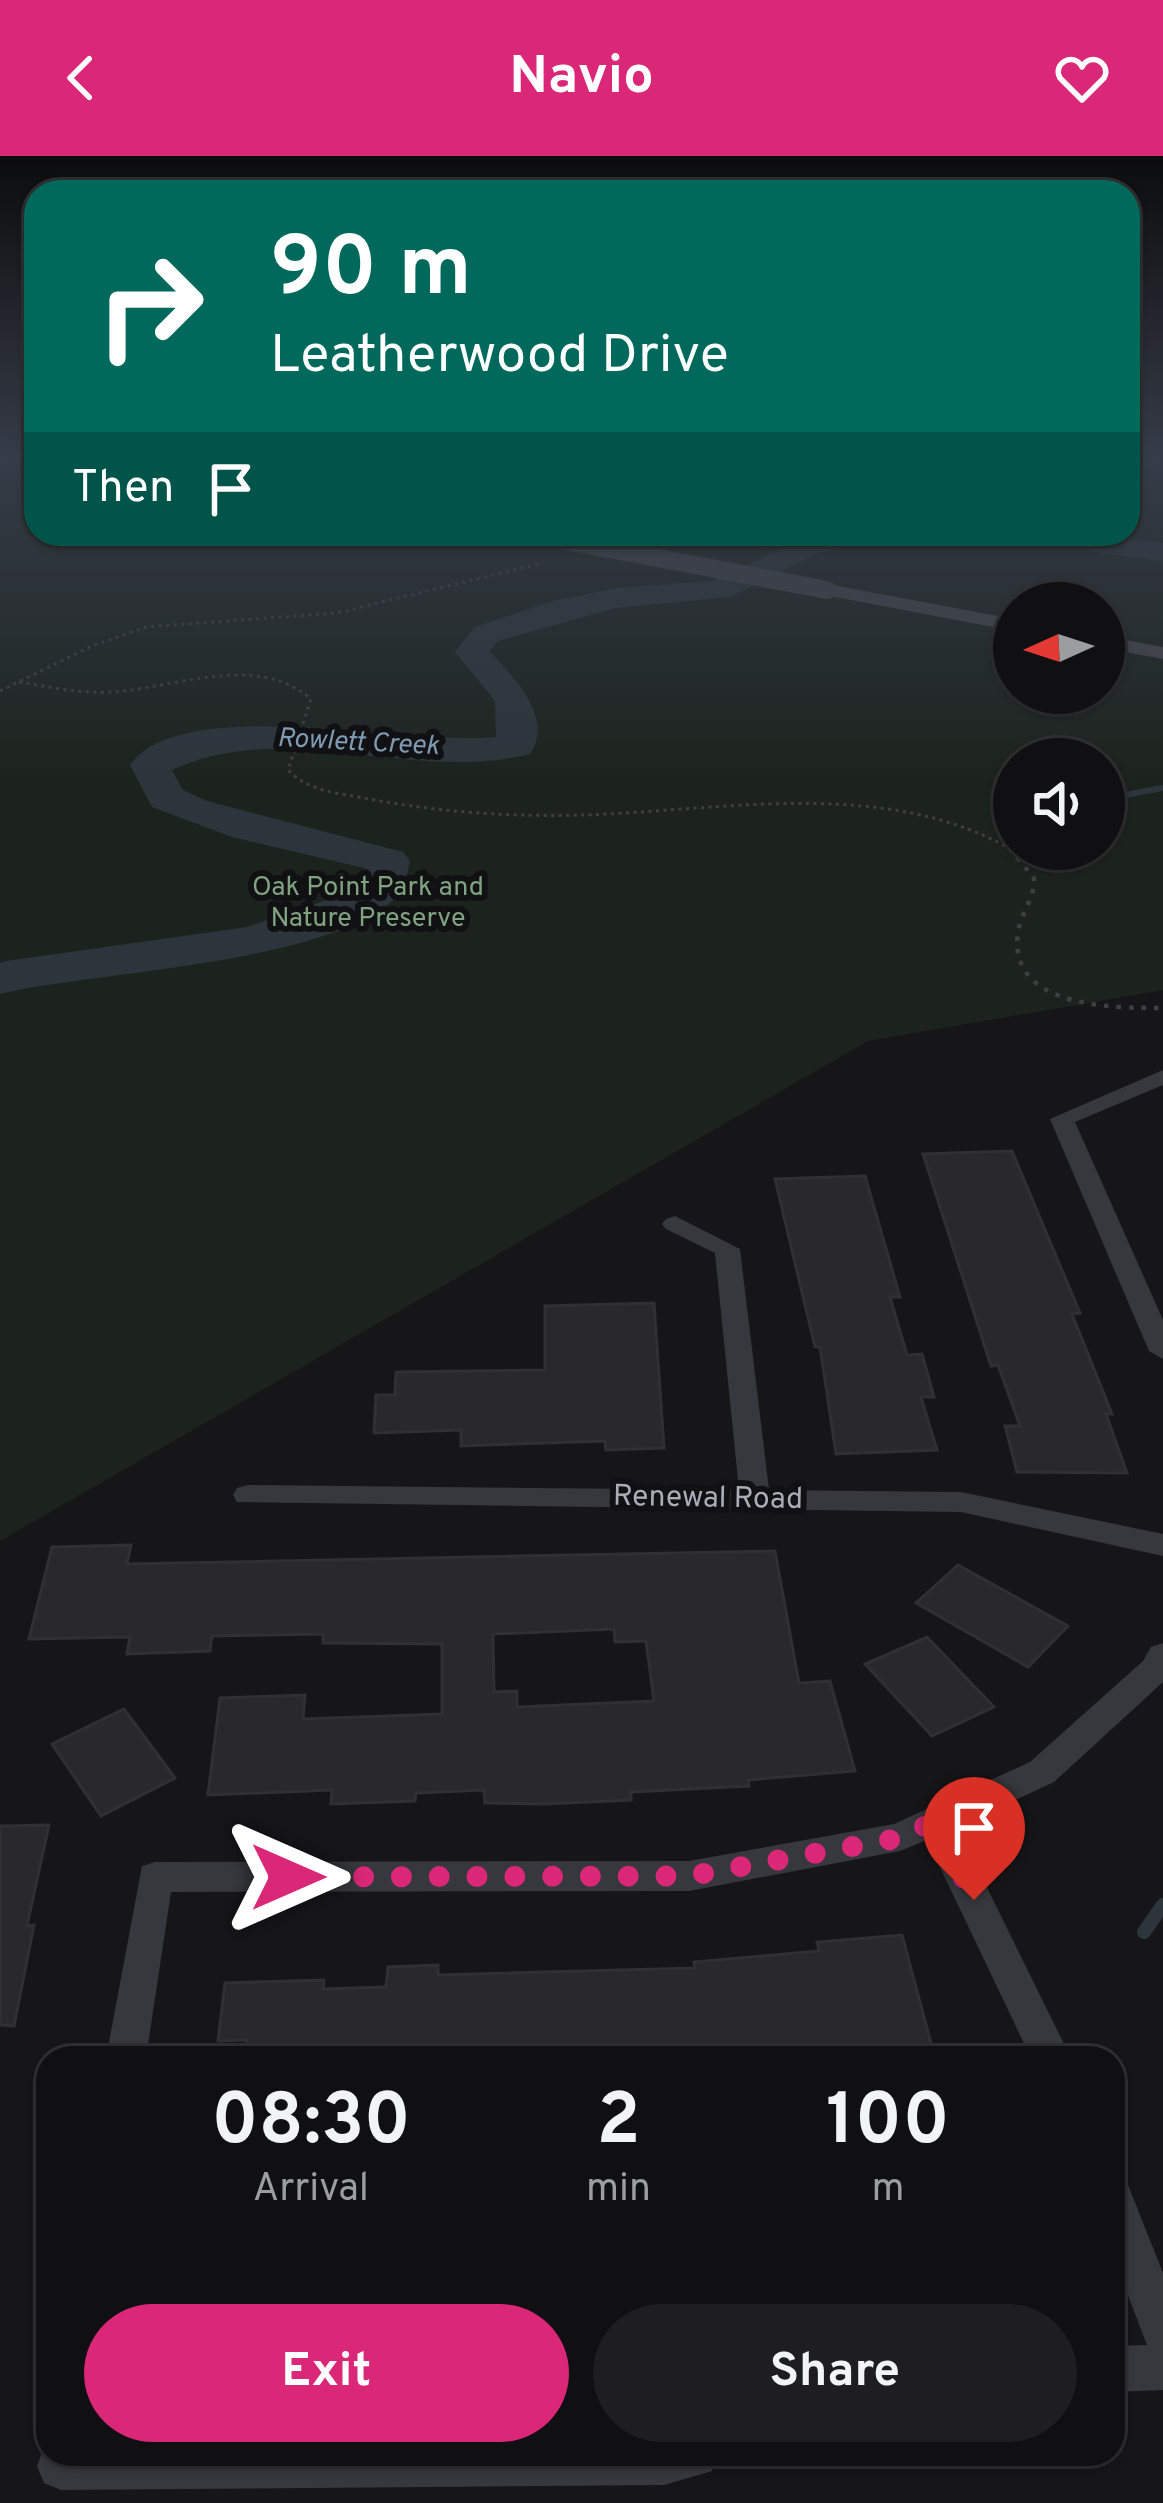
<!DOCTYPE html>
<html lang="en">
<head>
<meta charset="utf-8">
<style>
	body { margin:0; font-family:Overpass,sans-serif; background:#1e1e20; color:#f1f3f6; height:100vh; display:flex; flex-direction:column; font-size:45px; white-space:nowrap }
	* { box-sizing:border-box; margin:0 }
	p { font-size:39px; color:#9c9d9f }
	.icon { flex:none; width:66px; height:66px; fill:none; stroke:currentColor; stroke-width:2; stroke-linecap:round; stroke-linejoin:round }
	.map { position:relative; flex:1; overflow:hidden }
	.panel { position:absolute; left:36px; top:1890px; width:1089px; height:420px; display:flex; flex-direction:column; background:#101012; border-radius:36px; box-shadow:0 3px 9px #0004,0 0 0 3px #303032 }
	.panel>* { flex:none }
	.banner { position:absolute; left:24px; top:24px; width:1116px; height:366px; border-radius:36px; box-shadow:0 3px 9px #0004,0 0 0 3px #303032; background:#00695c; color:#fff; overflow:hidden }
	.needle { width:78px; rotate:267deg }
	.fabs { position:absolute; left:993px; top:426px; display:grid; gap:24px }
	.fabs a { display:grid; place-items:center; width:132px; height:132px; border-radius:50%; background:#101012; box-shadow:0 3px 9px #0004,0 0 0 3px #303032; font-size:60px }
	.pin { position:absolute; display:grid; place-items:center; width:102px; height:102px; color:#fff; margin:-123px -51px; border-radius:50% 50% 50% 0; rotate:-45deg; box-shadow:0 0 12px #0007 }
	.pin .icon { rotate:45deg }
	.me { position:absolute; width:132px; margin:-66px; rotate:90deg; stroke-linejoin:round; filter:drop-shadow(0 0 9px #0008) }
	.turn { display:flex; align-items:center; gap:42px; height:252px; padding:0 48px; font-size:54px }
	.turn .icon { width:156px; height:156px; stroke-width:2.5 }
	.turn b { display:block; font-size:84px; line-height:102px }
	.then { display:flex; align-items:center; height:114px; padding:0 48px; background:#0003; gap:24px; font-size:45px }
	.eta { display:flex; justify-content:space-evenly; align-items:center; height:204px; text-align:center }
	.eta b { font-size:72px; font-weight:700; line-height:84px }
	.button { display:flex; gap:24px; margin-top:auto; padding:24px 48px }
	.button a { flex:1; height:138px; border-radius:72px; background:#db2777; color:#fff; font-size:48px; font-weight:700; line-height:138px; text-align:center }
	.button a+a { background:#1e1e20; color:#f1f3f6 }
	header { display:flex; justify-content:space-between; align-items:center; height:156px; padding:0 48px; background:#db2777; color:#fff; font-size:54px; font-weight:700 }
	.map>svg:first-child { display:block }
</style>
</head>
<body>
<header><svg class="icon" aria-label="back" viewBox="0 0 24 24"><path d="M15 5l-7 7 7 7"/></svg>Navio<svg class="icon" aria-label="heart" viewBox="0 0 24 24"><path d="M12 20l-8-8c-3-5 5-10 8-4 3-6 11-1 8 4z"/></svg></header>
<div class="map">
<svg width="1163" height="2347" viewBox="0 0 1163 2347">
	<rect width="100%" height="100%" fill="#161618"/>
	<path fill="#1c231d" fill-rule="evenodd" d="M0 300H36V378H1128V300H1163V834L868 885 0 1385ZM1014 447H1104V537H1014ZM1014 603H1104V693H1014Z"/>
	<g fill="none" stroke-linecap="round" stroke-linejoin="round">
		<g stroke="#2c353c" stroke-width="6">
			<path d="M1104 643 1163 632"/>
			<path d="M998 662 1014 659"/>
		</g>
		<path stroke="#2c353c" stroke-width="14" d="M1144 1776 1163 1749"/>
		<g fill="#2c353c" fill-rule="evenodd">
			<path d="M884 378 880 384 818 397 730 441 616 452 498 485 490 495C513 521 555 562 530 598 410 628 287 561 172 614L183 634 207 645 403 696 410 705 404 732C352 808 89 815 0 838V807L6 805 247 771 326 744 361 725 364 712 232 681 152 651 130 609C181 536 414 590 496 581L495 545 455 496 474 471 553 445 616 432 712 425 809 380Z"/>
			<path d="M1081 378 1163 387V405L1094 396Z"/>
		</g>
	</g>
	<g fill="#29292c" stroke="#303034" stroke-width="3" fill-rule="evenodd">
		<path d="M1012 995 1080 1157 1072 1158 1112 1258H1106L1127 1317 1017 1316 1005 1270H1020L998 1209 991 1210 923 998Z"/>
		<path d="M865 1020 900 1141H890L907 1199 922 1198 934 1241H921L937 1294 836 1298 820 1191H815L775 1023Z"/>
		<path d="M654 1147 664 1292 606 1294 605 1285 461 1290V1274L374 1277 376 1239H395L396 1216 545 1214V1150Z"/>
		<path d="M131 1389 127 1408 775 1395 799 1527 830 1525 855 1615 748 1624 749 1630 631 1636V1644L545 1648 485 1647 484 1634 416 1637 415 1645 331 1648 332 1634 208 1639 220 1542 305 1539 303 1563 442 1558V1488L323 1487V1478L212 1480 210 1495 127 1498 130 1481 29 1483 52 1391ZM614 1473 615 1486 646 1485 654 1545 517 1551V1535L494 1536 493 1478Z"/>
		<path d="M958 1409 1068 1470 1028 1511 916 1447Z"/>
		<path d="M927 1481 994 1551 932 1580 865 1508Z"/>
		<path d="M124 1553 175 1622 101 1660 52 1588Z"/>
		<path d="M49 1669 27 1770 34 1769 14 1870 0 1869V1670Z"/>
		<path d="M902 1779 935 1902H245L247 1884 218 1885 225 1827 324 1824 323 1833 386 1831 388 1811 438 1809V1819L695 1812 694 1806 819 1795 817 1786Z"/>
	</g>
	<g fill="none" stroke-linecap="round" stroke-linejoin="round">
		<g stroke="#3d3f44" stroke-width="3" stroke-dasharray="3 4.5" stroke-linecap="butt">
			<path d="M19 526C50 531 81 538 112 536 176 532 256 496 311 543L288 614C308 635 337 637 364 642 436 656 509 661 582 659 722 655 886 620 1014 695"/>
			<path d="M0 535 92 490 146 471 337 457 542 407"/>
		</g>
		<path stroke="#3d3f44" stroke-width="4.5" stroke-dasharray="4.5 8" stroke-linecap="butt" d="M1009 692 1034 722C1035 743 1021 756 1018 776 1007 852 1112 852 1163 852"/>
		<g fill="#37383d" fill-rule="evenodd">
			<path d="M1163 914V929L1075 966 1163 1164V1203L1149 1195 1050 963Z"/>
			<path d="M675 1060 740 1093 769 1334 961 1336 1163 1378V1400L961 1356 237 1346 233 1339 237 1332 248 1329 739 1334 715 1097 666 1073 662 1068 666 1063Z"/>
			<path d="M1163 1487V1526L1054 1626 957 1671 1071 1902H1031L927 1684 900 1695 689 1735 171 1736 146 1902H106L142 1710 155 1706 689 1705 894 1668 1030 1606 1143 1505 1151 1491Z"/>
			<path d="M1113 2023 1128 2029 1163 2117V2234L1113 2236V2190L1147 2189 1113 2100Z"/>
			<path d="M48 2280V2298H718L712 2315 664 2329 61 2334 44 2327 37 2310Z"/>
		</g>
		<g fill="#45474d" fill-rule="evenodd">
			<path d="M523 378 565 383 556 389Z"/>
			<path d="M827 428 1014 463V475L820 438 817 434Z"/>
			<path d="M1104 480 1163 491V503L1104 492Z"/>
		</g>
		<path stroke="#45474d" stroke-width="18" d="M556 383 827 434"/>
	</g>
	<linearGradient id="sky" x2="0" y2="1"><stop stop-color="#0c0c0d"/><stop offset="0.48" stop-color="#363c48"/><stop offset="1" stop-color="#363c48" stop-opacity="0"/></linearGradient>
	<rect width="1163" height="629" fill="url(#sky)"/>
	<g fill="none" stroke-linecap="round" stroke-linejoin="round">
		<path stroke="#db2777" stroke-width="21" stroke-dasharray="0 37.8" d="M288 1721 689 1720 900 1682 936 1665 974 1744"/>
	</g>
	<g text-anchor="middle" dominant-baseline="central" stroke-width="12" stroke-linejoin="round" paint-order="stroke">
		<g font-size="27" font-style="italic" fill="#7f9bb3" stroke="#111113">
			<text transform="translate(358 587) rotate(3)">Rowlett Creek</text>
		</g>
		<g font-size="27" fill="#7fa381" stroke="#111113">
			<text x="368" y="732">Oak Point Park and<tspan x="368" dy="31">Nature Preserve</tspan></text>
		</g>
		<g font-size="30" fill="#a8adb8" stroke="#111113">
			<text transform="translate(708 1343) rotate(1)">Renewal Road</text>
		</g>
	</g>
</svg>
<div class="fabs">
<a><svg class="needle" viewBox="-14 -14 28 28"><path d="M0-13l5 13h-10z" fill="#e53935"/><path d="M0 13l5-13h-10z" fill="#9c9d9f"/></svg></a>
<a><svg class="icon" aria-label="sound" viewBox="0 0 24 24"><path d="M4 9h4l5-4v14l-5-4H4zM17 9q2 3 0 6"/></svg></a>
</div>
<div class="pin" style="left:974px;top:1744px;background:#d93025"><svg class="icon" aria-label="arrive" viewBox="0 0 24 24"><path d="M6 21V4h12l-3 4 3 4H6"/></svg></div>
<svg class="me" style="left:288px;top:1721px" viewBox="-20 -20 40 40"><path d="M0-17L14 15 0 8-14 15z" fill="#db2777" stroke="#fff" stroke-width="4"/></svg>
<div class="banner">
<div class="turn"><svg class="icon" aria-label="right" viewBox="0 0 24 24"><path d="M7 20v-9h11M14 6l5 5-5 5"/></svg><div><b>90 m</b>Leatherwood Drive</div></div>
<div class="then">Then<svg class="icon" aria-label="arrive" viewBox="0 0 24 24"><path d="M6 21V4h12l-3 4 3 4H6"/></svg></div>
</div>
<section class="panel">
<div class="eta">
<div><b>08:30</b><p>Arrival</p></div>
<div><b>2</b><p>min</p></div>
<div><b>100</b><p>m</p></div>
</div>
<div class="button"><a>Exit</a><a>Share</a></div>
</section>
</div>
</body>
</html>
